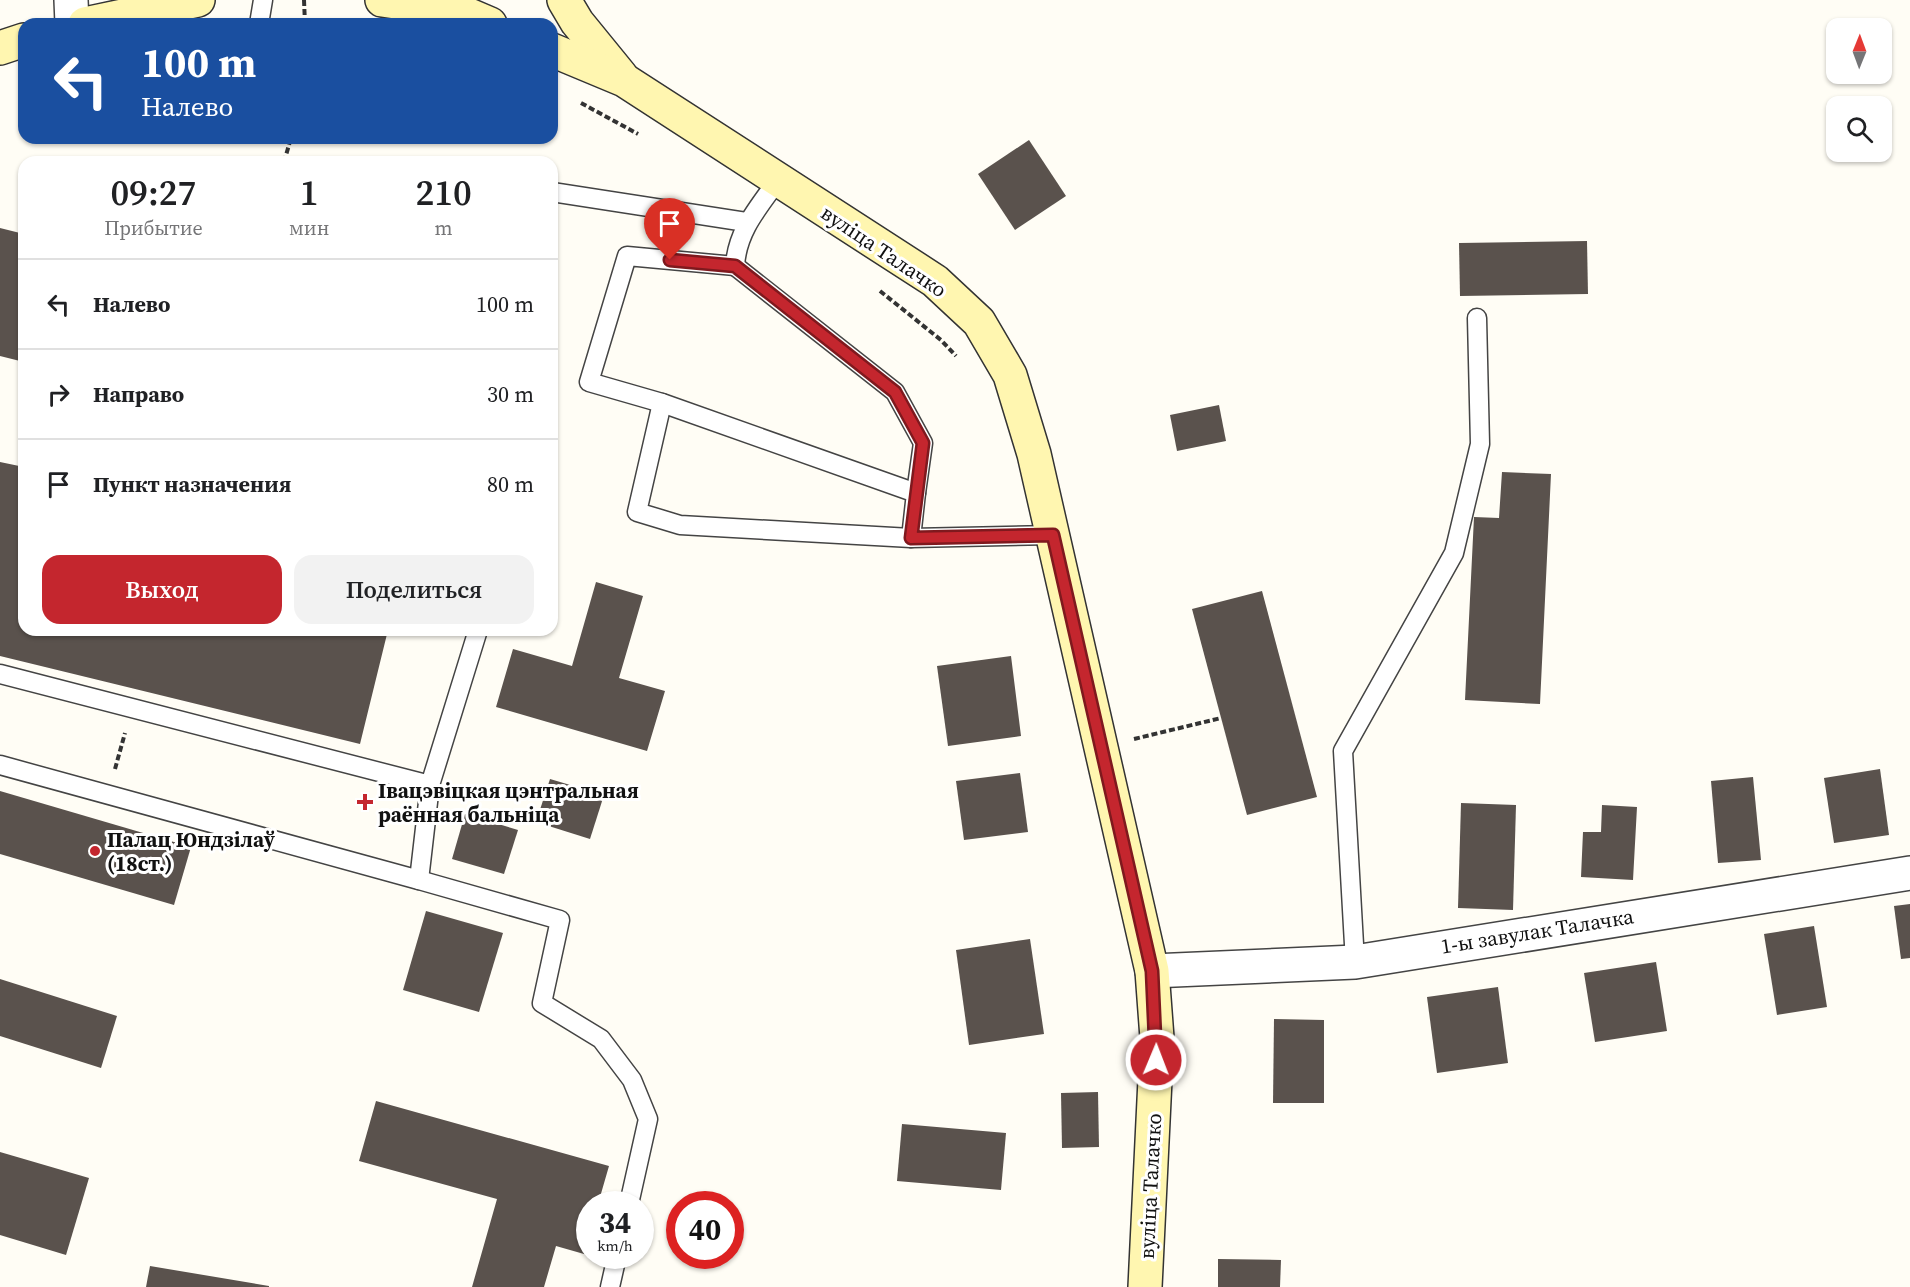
<!DOCTYPE html>
<html lang="ru">
<head>
<meta charset="utf-8">
<style>
	body { margin:0; font-family:"Source Serif 4",serif; background:#f2f2f2; color:#202124; height:100vh; display:flex; flex-direction:column; font-size:22px; white-space:nowrap }
	* { box-sizing:border-box; margin:0 }
	p { font-size:20px; color:#757577 }
	.icon { flex:none; width:33px; height:33px; fill:none; stroke:currentColor; stroke-width:2; stroke-linecap:round; stroke-linejoin:round }
	.map { position:relative; flex:1; overflow:hidden }
	.panel { position:absolute; left:18px; top:156px; width:540px; height:480px; display:flex; flex-direction:column; background:#fff; border-radius:18px; box-shadow:0 2px 4px #0004 }
	.panel>* { flex:none }
	.banner { position:absolute; left:18px; top:18px; width:540px; height:126px; border-radius:18px; box-shadow:0 2px 4px #0004; background:#1a4fa0; color:#fff; overflow:hidden }
	.needle { width:39px; rotate:1deg }
	.buttons { position:absolute; left:1826px; top:18px; display:grid; gap:12px }
	.buttons a { display:grid; place-items:center; width:66px; height:66px; border-radius:12px; background:#fff; box-shadow:0 2px 4px #0004; font-size:30px }
	.speed { position:absolute; left:576px; top:1191px; display:flex; gap:12px; font-size:30px; font-weight:700; text-align:center }
	.speed>* { display:grid; place-content:center; width:78px; height:78px; border-radius:50%; background:#fff; box-shadow:0 2px 4px #0004; line-height:1 }
	.speed small { font-size:15px; font-weight:400 }
	.speed .limit { border:9px solid #d22; background:#fff; color:#111 }
	.pin { position:absolute; display:grid; place-items:center; width:51px; height:51px; color:#fff; margin:-62px -26px; border-radius:50% 50% 50% 0; rotate:-45deg; box-shadow:0 0 6px #0007 }
	.pin .icon { rotate:45deg }
	.me { position:absolute; width:66px; margin:-33px; rotate:1deg; stroke-linejoin:round; filter:drop-shadow(0 0 4px #0008) }
	.turn { display:flex; align-items:center; gap:21px; height:126px; padding:0 24px; font-size:27px }
	.turn .icon { width:78px; height:78px; stroke-width:2.5 }
	.turn b { display:block; font-size:42px; line-height:51px }
	.eta { display:flex; justify-content:space-evenly; align-items:center; height:102px; text-align:center }
	.eta b { font-size:36px; font-weight:600; line-height:42px }
	.action { display:flex; gap:12px; margin-top:auto; padding:12px 24px }
	.action a { flex:1; height:69px; border-radius:18px; background:#c4262e; color:#fff; font-size:24px; font-weight:600; line-height:69px; text-align:center }
	.action a+a { background:#f2f2f2; color:#202124 }
	ul { padding:0; list-style:none }
	li { display:flex; align-items:center; gap:18px; height:90px; padding:0 24px; border-top:2px solid #e0e0e0 }
	li div { flex:1 }
	li b { display:block; font-size:22px }
	li em { font-style:normal }
	.map>svg:first-child { display:block }
</style>
</head>
<body>
<div class="map">
<svg width="1910" height="1287" viewBox="0 0 1910 1287">
	<rect width="100%" height="100%" fill="#fffdf5"/>
	<g fill="#5a524d">
		<path d="M1029 140 1066 196 1015 230 978 174Z"/>
		<path d="M0 228 24 234V362L0 356Z"/>
		<path d="M1587 241 1588 294 1460 296 1459 243Z"/>
		<path d="M1219 405 1226 441 1177 451 1170 415Z"/>
		<path d="M0 462 24 467V630H388L360 744 0 656Z"/>
		<path d="M1502 472 1551 474 1540 704 1465 700 1474 517 1499 518Z"/>
		<path d="M596 582 643 596 619 678 665 691 647 751 496 707 513 649 572 666Z"/>
		<path d="M1262 591 1317 797 1247 815 1192 609Z"/>
		<path d="M1011 656 1021 736 948 746 937 666Z"/>
		<path d="M1880 769 1889 835 1834 843 1824 778Z"/>
		<path d="M1020 773 1028 832 964 840 956 781Z"/>
		<path d="M1753 777 1761 860 1718 863 1711 781Z"/>
		<path d="M550 779 604 795 590 839 536 822Z"/>
		<path d="M0 791 191 847 174 905 0 854Z"/>
		<path d="M1461 803 1516 805 1513 910 1458 908Z"/>
		<path d="M1602 805 1637 807 1633 880 1581 877 1583 832H1601Z"/>
		<path d="M465 814 518 830 504 874 452 859Z"/>
		<path d="M1910 904V958L1901 959 1894 906Z"/>
		<path d="M426 911 503 933 479 1012 403 990Z"/>
		<path d="M1814 926 1827 1007 1777 1015 1764 934Z"/>
		<path d="M1030 939 1044 1034 969 1045 956 950Z"/>
		<path d="M1656 962 1667 1031 1595 1042 1584 973Z"/>
		<path d="M0 979 117 1016 101 1068 0 1036Z"/>
		<path d="M1498 987 1508 1063 1437 1073 1427 997Z"/>
		<path d="M1274 1019 1324 1020V1103H1273Z"/>
		<path d="M1098 1092 1099 1147 1062 1148 1061 1093Z"/>
		<path d="M376 1101 609 1166 598 1204H590V1233L584 1254 556 1246 544 1287H472L497 1199 359 1161Z"/>
		<path d="M902 1124 1006 1133 1001 1190 897 1181Z"/>
		<path d="M0 1152 89 1178 66 1255 0 1235Z"/>
		<path d="M1218 1259 1281 1260 1280 1287H1218Z"/>
		<path d="M150 1266 269 1286V1287H146Z"/>
	</g>
	<g fill="none" stroke-linecap="round" stroke-linejoin="round">
		<defs>
			<g id="lane">
				<path d="M259 24 263 0"/>
				<path d="M778 180C758 208 737 231 735 266L627 256 589 382 662 403 916 493 911 538"/>
				<path d="M552 192 746 222"/>
				<path d="M735 266 895 392 923 443 916 493"/>
				<path d="M662 403 637 512 680 525 911 538 1053 535"/>
				<path d="M0 674 430 785"/>
				<path d="M0 765 419 880 430 785 478 630"/>
				<path d="M419 880 560 920 542 1003 601 1039 632 1080 648 1119 629 1204"/>
				<path d="M1355 962 1343 751 1454 553 1480 444 1477 318"/>
				<path d="M610 1287 617 1256"/>
			</g>
			<g id="street">
				<path d="M71 0 72 24"/>
				<path d="M1152 971 1355 962 1910 873"/>
			</g>
			<g id="secondary">
				<path d="M382 0 462 12 490 24"/>
				<path d="M564 0 577 22 621 76"/>
				<path d="M85 24 198 0"/>
				<path d="M0 48 24 40"/>
				<path d="M552 50 624 80 935 281 979 322 1010 375 1034 454 1152 971 1157 1038 1145 1287"/>
			</g>
		</defs>
		<use href="#lane" stroke="#444" stroke-width="21"/>
		<use href="#street" stroke="#444" stroke-width="36"/>
		<use href="#secondary" stroke="#333" stroke-width="36"/>
		<g stroke="#333" stroke-width="4" stroke-dasharray="6 3" stroke-linecap="butt">
			<path d="M304 0 305 24"/>
			<path d="M581 103 638 134"/>
			<path d="M284 162 291 138"/>
			<path d="M880 291 941 340 956 356"/>
			<path d="M1134 739 1221 718"/>
			<path d="M115 769 125 733"/>
		</g>
		<use href="#lane" stroke="#fff" stroke-width="18"/>
		<use href="#street" stroke="#fff" stroke-width="33"/>
		<use href="#secondary" stroke="#fff6b0" stroke-width="33"/>
	</g>
	<g fill="none" stroke-linecap="round" stroke-linejoin="round">
		<defs>
			<path id="route" d="M670 260 735 266 895 392 923 443 911 538 1053 535 1152 971 1156 1060"/>
		</defs>
		<use href="#route" stroke="#7f191e" stroke-width="15"/>
		<use href="#route" stroke="#c4262e" stroke-width="10"/>
	</g>
	<g fill="#c4262e" stroke="#fff" stroke-width="2">
		<path d="M362 793h6v6h6v6h-6v6h-6v-6h-6v-6h6z"/>
		<circle cx="95" cy="851" r="6"/>
	</g>
	<g text-anchor="middle" dominant-baseline="central" stroke-width="6" stroke-linejoin="round" paint-order="stroke">
		<g font-size="21" fill="#111" stroke="#fff">
			<text transform="translate(884 251) rotate(34)">вуліца Талачко</text>
			<text transform="translate(1537 931) rotate(-9)">1-ы завулак Талачка</text>
			<text transform="translate(1150 1186) rotate(-87)">вуліца Талачко</text>
		</g>
		<g font-size="21" font-weight="bold" fill="#111" stroke="#fff" text-anchor="start">
			<text x="378" y="790">Івацэвіцкая цэнтральная<tspan x="378" dy="24">раённая бальніца</tspan></text>
			<text x="107" y="839">Палац Юндзілаў<tspan x="107" dy="24">(18ст.)</tspan></text>
		</g>
	</g>
</svg>
<div class="buttons">
<a><svg class="needle" viewBox="-14 -14 28 28"><path d="M0-13l5 13h-10z" fill="#e53935"/><path d="M0 13l5-13h-10z" fill="#757577"/></svg></a>
<a><svg class="icon" aria-label="search" viewBox="0 0 24 24"><circle cx="10" cy="10" r="6"/><path d="M15 15l6 6"/></svg></a>
</div>
<div class="speed"><div>34<small>km/h</small></div><div class="limit">40</div></div>
<div class="pin" style="left:670px;top:260px;background:#d93025"><svg class="icon" aria-label="arrive" viewBox="0 0 24 24"><path d="M6 21V4h12l-3 4 3 4H6"/></svg></div>
<svg class="me" style="left:1156px;top:1060px" viewBox="-20 -20 40 40"><circle r="17" fill="#c4262e" stroke="#fff" stroke-width="3"/><path d="M0-11L8 9 0 5-8 9z" fill="#fff"/></svg>
<div class="banner">
<div class="turn"><svg class="icon" aria-label="left" viewBox="0 0 24 24"><path d="M17 20v-9H6M10 6l-5 5 5 5"/></svg><div><b>100 m</b>Налево</div></div>
</div>
<section class="panel">
<div class="eta">
<div><b>09:27</b><p>Прибытие</p></div>
<div><b>1</b><p>мин</p></div>
<div><b>210</b><p>m</p></div>
</div>
<ul>
<li><svg class="icon" aria-label="left" viewBox="0 0 24 24"><path d="M17 20v-9H6M10 6l-5 5 5 5"/></svg><div><b>Налево</b></div><em>100 m</em></li>
<li><svg class="icon" aria-label="right" viewBox="0 0 24 24"><path d="M7 20v-9h11M14 6l5 5-5 5"/></svg><div><b>Направо</b></div><em>30 m</em></li>
<li><svg class="icon" aria-label="arrive" viewBox="0 0 24 24"><path d="M6 21V4h12l-3 4 3 4H6"/></svg><div><b>Пункт назначения</b></div><em>80 m</em></li>
</ul>
<div class="action"><a>Выход</a><a>Поделиться</a></div>
</section>
</div>
</body>
</html>
